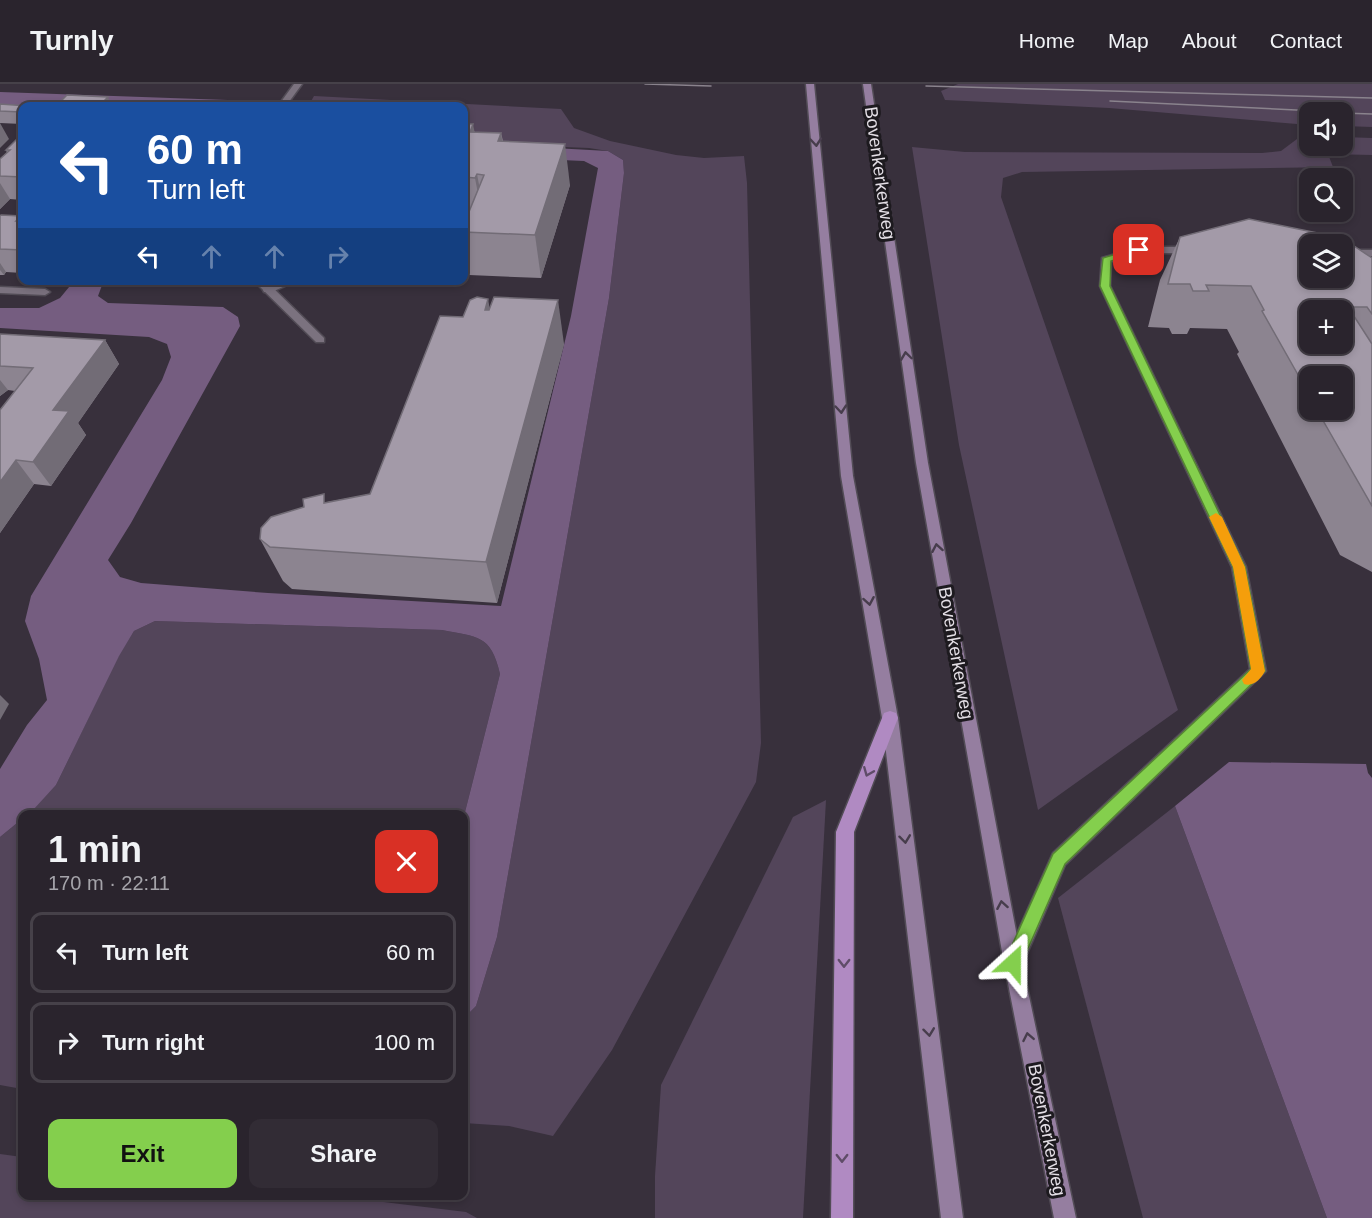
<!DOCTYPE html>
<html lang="en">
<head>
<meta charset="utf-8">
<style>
	body { margin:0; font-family:Arial,sans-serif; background:#322c35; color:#f1f3f6; height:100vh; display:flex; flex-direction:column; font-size:22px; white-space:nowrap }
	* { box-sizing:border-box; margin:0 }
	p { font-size:20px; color:#a5a4aa }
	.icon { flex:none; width:33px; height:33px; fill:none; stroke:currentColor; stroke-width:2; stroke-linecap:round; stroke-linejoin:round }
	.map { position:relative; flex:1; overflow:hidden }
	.panel { position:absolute; left:18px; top:726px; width:450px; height:390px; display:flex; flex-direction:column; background:#2a242d; border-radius:12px; box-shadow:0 3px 9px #0003,0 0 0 2px #464149 }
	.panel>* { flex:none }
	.hud { position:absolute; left:18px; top:18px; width:450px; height:183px; border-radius:12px; box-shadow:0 3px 9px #0003,0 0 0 2px #464149; background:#1a4fa0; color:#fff; overflow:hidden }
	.controls { position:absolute; left:1299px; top:18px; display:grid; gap:12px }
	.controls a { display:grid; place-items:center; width:54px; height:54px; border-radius:12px; background:#2a242d; box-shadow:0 3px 9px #0003,0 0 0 2px #464149; font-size:30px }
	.pin { position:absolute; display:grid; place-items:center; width:51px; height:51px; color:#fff; margin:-26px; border-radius:12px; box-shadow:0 3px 9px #0006 }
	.me { position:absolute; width:66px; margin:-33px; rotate:24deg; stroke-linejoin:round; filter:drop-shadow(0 0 4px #0008) }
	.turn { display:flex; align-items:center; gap:21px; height:126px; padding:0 30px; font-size:27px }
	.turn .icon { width:78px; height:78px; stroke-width:2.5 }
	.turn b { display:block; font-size:42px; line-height:51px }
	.lanes { display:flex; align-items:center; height:57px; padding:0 30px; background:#0003; justify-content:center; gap:30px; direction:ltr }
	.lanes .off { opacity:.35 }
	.round { display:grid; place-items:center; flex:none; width:63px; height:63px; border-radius:12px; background:#322c35 }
	.head { display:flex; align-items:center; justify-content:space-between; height:102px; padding:0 30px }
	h1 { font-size:36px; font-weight:800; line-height:45px }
	.action { display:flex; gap:12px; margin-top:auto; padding:12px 30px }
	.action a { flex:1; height:69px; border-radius:12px; background:#84cf4d; color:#111; font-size:24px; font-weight:800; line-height:69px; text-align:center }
	.action a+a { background:#322c35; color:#f1f3f6 }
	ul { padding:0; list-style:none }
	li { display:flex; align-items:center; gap:18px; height:81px; margin:0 12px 9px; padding:0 18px; border:3px solid #464149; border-radius:12px }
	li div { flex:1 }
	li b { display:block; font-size:22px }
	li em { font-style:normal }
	header { display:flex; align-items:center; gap:36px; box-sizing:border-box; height:84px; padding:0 30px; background:#2a242d; border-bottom:2px solid #464149 }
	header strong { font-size:28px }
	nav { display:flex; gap:33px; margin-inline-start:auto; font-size:21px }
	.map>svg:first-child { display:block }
</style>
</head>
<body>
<header>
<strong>Turnly</strong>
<nav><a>Home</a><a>Map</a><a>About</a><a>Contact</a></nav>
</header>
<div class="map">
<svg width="1372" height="1134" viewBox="0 0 1372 1134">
	<rect width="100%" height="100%" fill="#38303c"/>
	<g fill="#53455a">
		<path d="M958 0H1372V43L1343 42 1342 28H1310L1309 41 1109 24 945 16 941 7Z"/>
		<path d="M314 12 561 25 574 44 610 57 676 71 704 74 744 72 747 99 761 659 756 698 612 966 553 1052 509 1042 464 1039V934L476 922 497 853 609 214 624 89 623 76 608 67 589 64 464 59V22H332L310 19Z"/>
		<path d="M1301 52H1309L1310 62H1342L1343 53 1372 54V71L1328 70 1333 83 1022 88 1003 94 1001 113 1178 626 1038 726 959 361 912 63 965 68 1262 69 1281 67Z"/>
		<path d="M155 537 442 546C477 553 491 550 500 590L464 732 28 730 56 701 119 571 134 547Z"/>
		<path d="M826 716 803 1134H655V1092L661 1001 793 733Z"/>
		<path d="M1175 722 1327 1134H1143L1058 814Z"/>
		<path d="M22 735V1005L0 1001V753Z"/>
		<path d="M0 1070 22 1073V1112H334L466 1128 477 1134H0Z"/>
	</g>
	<g fill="#755d80">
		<path d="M0 8 310 19 332 22 0 23Z"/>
		<path d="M464 59 608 67 623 76 624 89 609 214 497 853 476 922 464 934V732L500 590C491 550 477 553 442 546L155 537 134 547 119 572 56 701 33 726 28 730H22V735L0 753V685L27 641 47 616 39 575 25 537 31 512 162 296 171 273 167 260 149 253 0 244V224H39L60 214 74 197 104 196 98 212 108 219 223 223 238 233 240 242 131 439 108 476 120 493 141 499 268 509 501 522 571 232 598 84 584 77 464 72Z"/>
		<path d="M1229 678 1366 680 1368 689 1372 694V1134H1327L1175 722Z"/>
	</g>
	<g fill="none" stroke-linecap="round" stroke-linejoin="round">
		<defs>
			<g id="service">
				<path d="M1139 163H1193L1198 166 1193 169H1140L1111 178 1110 202 1246 483 1266 587 1065 781 1020 886 1013 888 1006 886 1004 879 1053 769 1250 585 1232 483 1100 202 1102 174Z"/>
				<rect x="1342" y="166" width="30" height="6"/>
				<path d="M282 196H298L272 208H264L263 206Z"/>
			</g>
			<g id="minor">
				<path d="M294 0H302L286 22H278Z"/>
				<path d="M253 196H265L324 254V258H316Z"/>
				<path d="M0 203 45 205 50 208 45 211 0 209Z"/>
			</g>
			<g id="secondary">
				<path d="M806 0H814L853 392 898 634 963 1134H941L882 634 841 392Z"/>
				<path d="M863 0H871L928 379 1022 879 1076 1134H1054L1004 879 916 379Z"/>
			</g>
			<path id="primary" d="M890 627 896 629 898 634 854 748 853 1134H831L836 748 882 634 884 629Z"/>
		</defs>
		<use href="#service" stroke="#524c56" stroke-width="3"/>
		<use href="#minor" stroke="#524c56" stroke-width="3"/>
		<use href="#secondary" stroke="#524c56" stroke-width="3"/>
		<use href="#primary" stroke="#524c56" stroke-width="3"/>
		<use href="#service" fill="#7b727f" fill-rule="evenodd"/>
		<use href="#minor" fill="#7b727f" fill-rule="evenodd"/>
		<use href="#secondary" fill="#957ea0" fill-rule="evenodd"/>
		<use href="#primary" fill="#b08ac2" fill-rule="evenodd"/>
		<g stroke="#8a838d" stroke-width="1.5">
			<path d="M645 0 711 2"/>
			<path d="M926 2 1372 14"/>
			<path d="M1110 17 1338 28"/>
			<path d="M1342 29 1372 30"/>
		</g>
	</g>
	<g fill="#8c8490" fill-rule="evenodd">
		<path d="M0 20 28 22H22V40L0 39Z"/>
		<path d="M464 40 475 48 501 49 503 57 570 101 541 194 469 191 464 163V140L466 135H464Z"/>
		<path d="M22 50V116L10 115 0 125V75L7 69 6 66Z"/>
		<path d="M0 132H21L22 134V189L6 188 4 191H0Z"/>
		<path d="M1180 153 1372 174V488L1340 471 1237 270 1239 268 1227 245 1190 244 1187 250H1172L1169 244 1148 243 1160 196ZM1310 292 1342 326H1310Z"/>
		<path d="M490 224 564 260 497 519 292 505 283 497 260 455 327 418 370 410 463 233Z"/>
		<path d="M0 250 105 256 119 280 78 339 86 351 51 402 34 400 0 449V326L15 307 8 306 0 312Z"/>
	</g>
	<g fill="#726c76">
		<path d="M108 13 112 22H102L101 20Z"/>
		<path d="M0 39 9 55 0 64Z"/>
		<path d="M473 40 481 81 470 48Z"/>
		<path d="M501 49 508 91 498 57Z"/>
		<path d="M565 60 570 101 541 194 535 151Z"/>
		<path d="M477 90 485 132 483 136 475 94Z"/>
		<path d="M0 99 10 115 0 125Z"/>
		<path d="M21 132 22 134V147L16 137Z"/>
		<path d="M0 179 6 188 4 191 0 186Z"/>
		<path d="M488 215 496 259 485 226Z"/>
		<path d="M558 216 564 260 497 519 486 478Z"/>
		<path d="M105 256 119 280 78 339 86 351 51 402 33 378 53 326Z"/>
		<path d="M0 296 8 306 0 312Z"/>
		<path d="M16 376 34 400 0 449V398Z"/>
		<path d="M0 611 9 620 0 636Z"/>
	</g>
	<g fill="#a39aa8" stroke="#726c76" stroke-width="1.5" fill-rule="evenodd">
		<path d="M67 11 108 13 101 20H109L107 22H51L56 18H60Z"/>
		<path d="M0 20 28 22H22V26L21 28 0 27Z"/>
		<path d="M464 40H473L470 48 501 49 498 57 565 60 535 151 464 148V140L484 91 477 90 475 94 464 93Z"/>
		<path d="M22 50V93L0 92V75L10 66H6Z"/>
		<path d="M1 131 21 132 16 137H22V166L0 165V132Z"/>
		<path d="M1249 135 1342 154 1372 174V230L1367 223H1344L1352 229 1372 260V422L1317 326H1342V292H1310V312L1262 227 1264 226 1251 202 1206 201 1209 207H1193L1190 200H1168L1180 153ZM1310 160H1342V194H1310ZM1310 226H1342V260H1310Z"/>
		<path d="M477 213 488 215 485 226H489L494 213 558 216 486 478 270 463 260 455 261 444 271 433 304 423 303 415 324 410V419L370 410 440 232 463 233 470 216Z"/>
		<path d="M0 250 105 256 53 326 69 327 33 378 16 376 0 398V326L33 284 0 282Z"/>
	</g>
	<defs><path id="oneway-chevron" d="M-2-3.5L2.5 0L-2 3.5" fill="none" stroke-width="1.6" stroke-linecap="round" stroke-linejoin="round" transform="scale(1.5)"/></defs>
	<g stroke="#473d4c">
		<use href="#oneway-chevron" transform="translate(816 58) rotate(85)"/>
		<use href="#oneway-chevron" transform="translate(906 272) rotate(-98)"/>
		<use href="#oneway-chevron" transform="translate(841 325) rotate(85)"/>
		<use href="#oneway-chevron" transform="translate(937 464) rotate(-100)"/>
		<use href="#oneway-chevron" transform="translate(869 517) rotate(80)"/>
		<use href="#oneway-chevron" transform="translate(905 755) rotate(83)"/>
		<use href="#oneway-chevron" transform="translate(1002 821) rotate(-100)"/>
		<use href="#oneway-chevron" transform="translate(929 948) rotate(83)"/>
		<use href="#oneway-chevron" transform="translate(1028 953) rotate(-101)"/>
	</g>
	<g stroke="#5f4c68">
		<use href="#oneway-chevron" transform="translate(868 688) rotate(112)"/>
		<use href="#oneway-chevron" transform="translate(844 879) rotate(90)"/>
		<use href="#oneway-chevron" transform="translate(842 1074) rotate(90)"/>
	</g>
	<path fill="#84cf4d" stroke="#568732" stroke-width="1.5" d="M1139 163 1143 164V168L1111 177 1110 202 1245 483 1265 587 1065 780 1019 885 1013 887 1007 885 1004 879 1053 770 1251 585 1233 483 1100 202 1103 174Z"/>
	<path fill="#f59e0b" d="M1216 429 1222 433 1245 483 1265 587C1261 595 1253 603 1244 600L1242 596 1251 585 1233 483 1209 433Z"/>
	<g text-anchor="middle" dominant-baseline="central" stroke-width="6" stroke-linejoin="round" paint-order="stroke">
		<g font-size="18" fill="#e4dfe6" stroke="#1d1a1f">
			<text transform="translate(880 89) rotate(82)">Bovenkerkerweg</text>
			<text transform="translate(956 569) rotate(80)">Bovenkerkerweg</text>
			<text transform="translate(1047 1046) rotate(79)">Bovenkerkerweg</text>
		</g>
	</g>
</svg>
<div class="controls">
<a><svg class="icon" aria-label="sound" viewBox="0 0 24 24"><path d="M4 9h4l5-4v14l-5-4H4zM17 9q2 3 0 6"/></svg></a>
<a><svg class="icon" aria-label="search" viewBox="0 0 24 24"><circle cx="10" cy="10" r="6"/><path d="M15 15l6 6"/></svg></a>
<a><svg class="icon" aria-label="layers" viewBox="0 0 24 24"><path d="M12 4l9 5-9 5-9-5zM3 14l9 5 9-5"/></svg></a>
<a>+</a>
<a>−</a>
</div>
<div class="pin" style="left:1139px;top:166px;background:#d93025"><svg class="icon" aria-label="arrive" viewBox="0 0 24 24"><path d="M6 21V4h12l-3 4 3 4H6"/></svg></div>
<svg class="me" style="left:1013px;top:879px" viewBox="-20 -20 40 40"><path d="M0-17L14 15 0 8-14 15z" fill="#84cf4d" stroke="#fff" stroke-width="4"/></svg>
<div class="hud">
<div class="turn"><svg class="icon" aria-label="left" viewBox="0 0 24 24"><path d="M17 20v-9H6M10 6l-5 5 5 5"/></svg><div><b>60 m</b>Turn left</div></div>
<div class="lanes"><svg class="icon" aria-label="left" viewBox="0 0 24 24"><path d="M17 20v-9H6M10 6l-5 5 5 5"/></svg><svg class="icon off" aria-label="ahead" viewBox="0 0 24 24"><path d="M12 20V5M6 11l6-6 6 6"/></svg><svg class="icon off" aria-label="ahead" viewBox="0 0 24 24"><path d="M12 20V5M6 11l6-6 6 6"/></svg><svg class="icon off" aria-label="right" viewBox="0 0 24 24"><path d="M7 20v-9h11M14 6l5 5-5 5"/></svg></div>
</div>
<section class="panel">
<div class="head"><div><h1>1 min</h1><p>170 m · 22:11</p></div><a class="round" style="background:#d93025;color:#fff"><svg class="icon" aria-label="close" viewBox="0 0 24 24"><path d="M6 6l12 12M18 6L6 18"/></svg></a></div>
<ul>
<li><svg class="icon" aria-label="left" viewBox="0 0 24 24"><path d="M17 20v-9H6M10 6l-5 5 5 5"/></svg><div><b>Turn left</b></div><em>60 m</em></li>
<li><svg class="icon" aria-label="right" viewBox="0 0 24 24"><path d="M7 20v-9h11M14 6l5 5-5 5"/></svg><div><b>Turn right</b></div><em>100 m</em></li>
</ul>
<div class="action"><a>Exit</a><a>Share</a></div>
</section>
</div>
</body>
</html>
